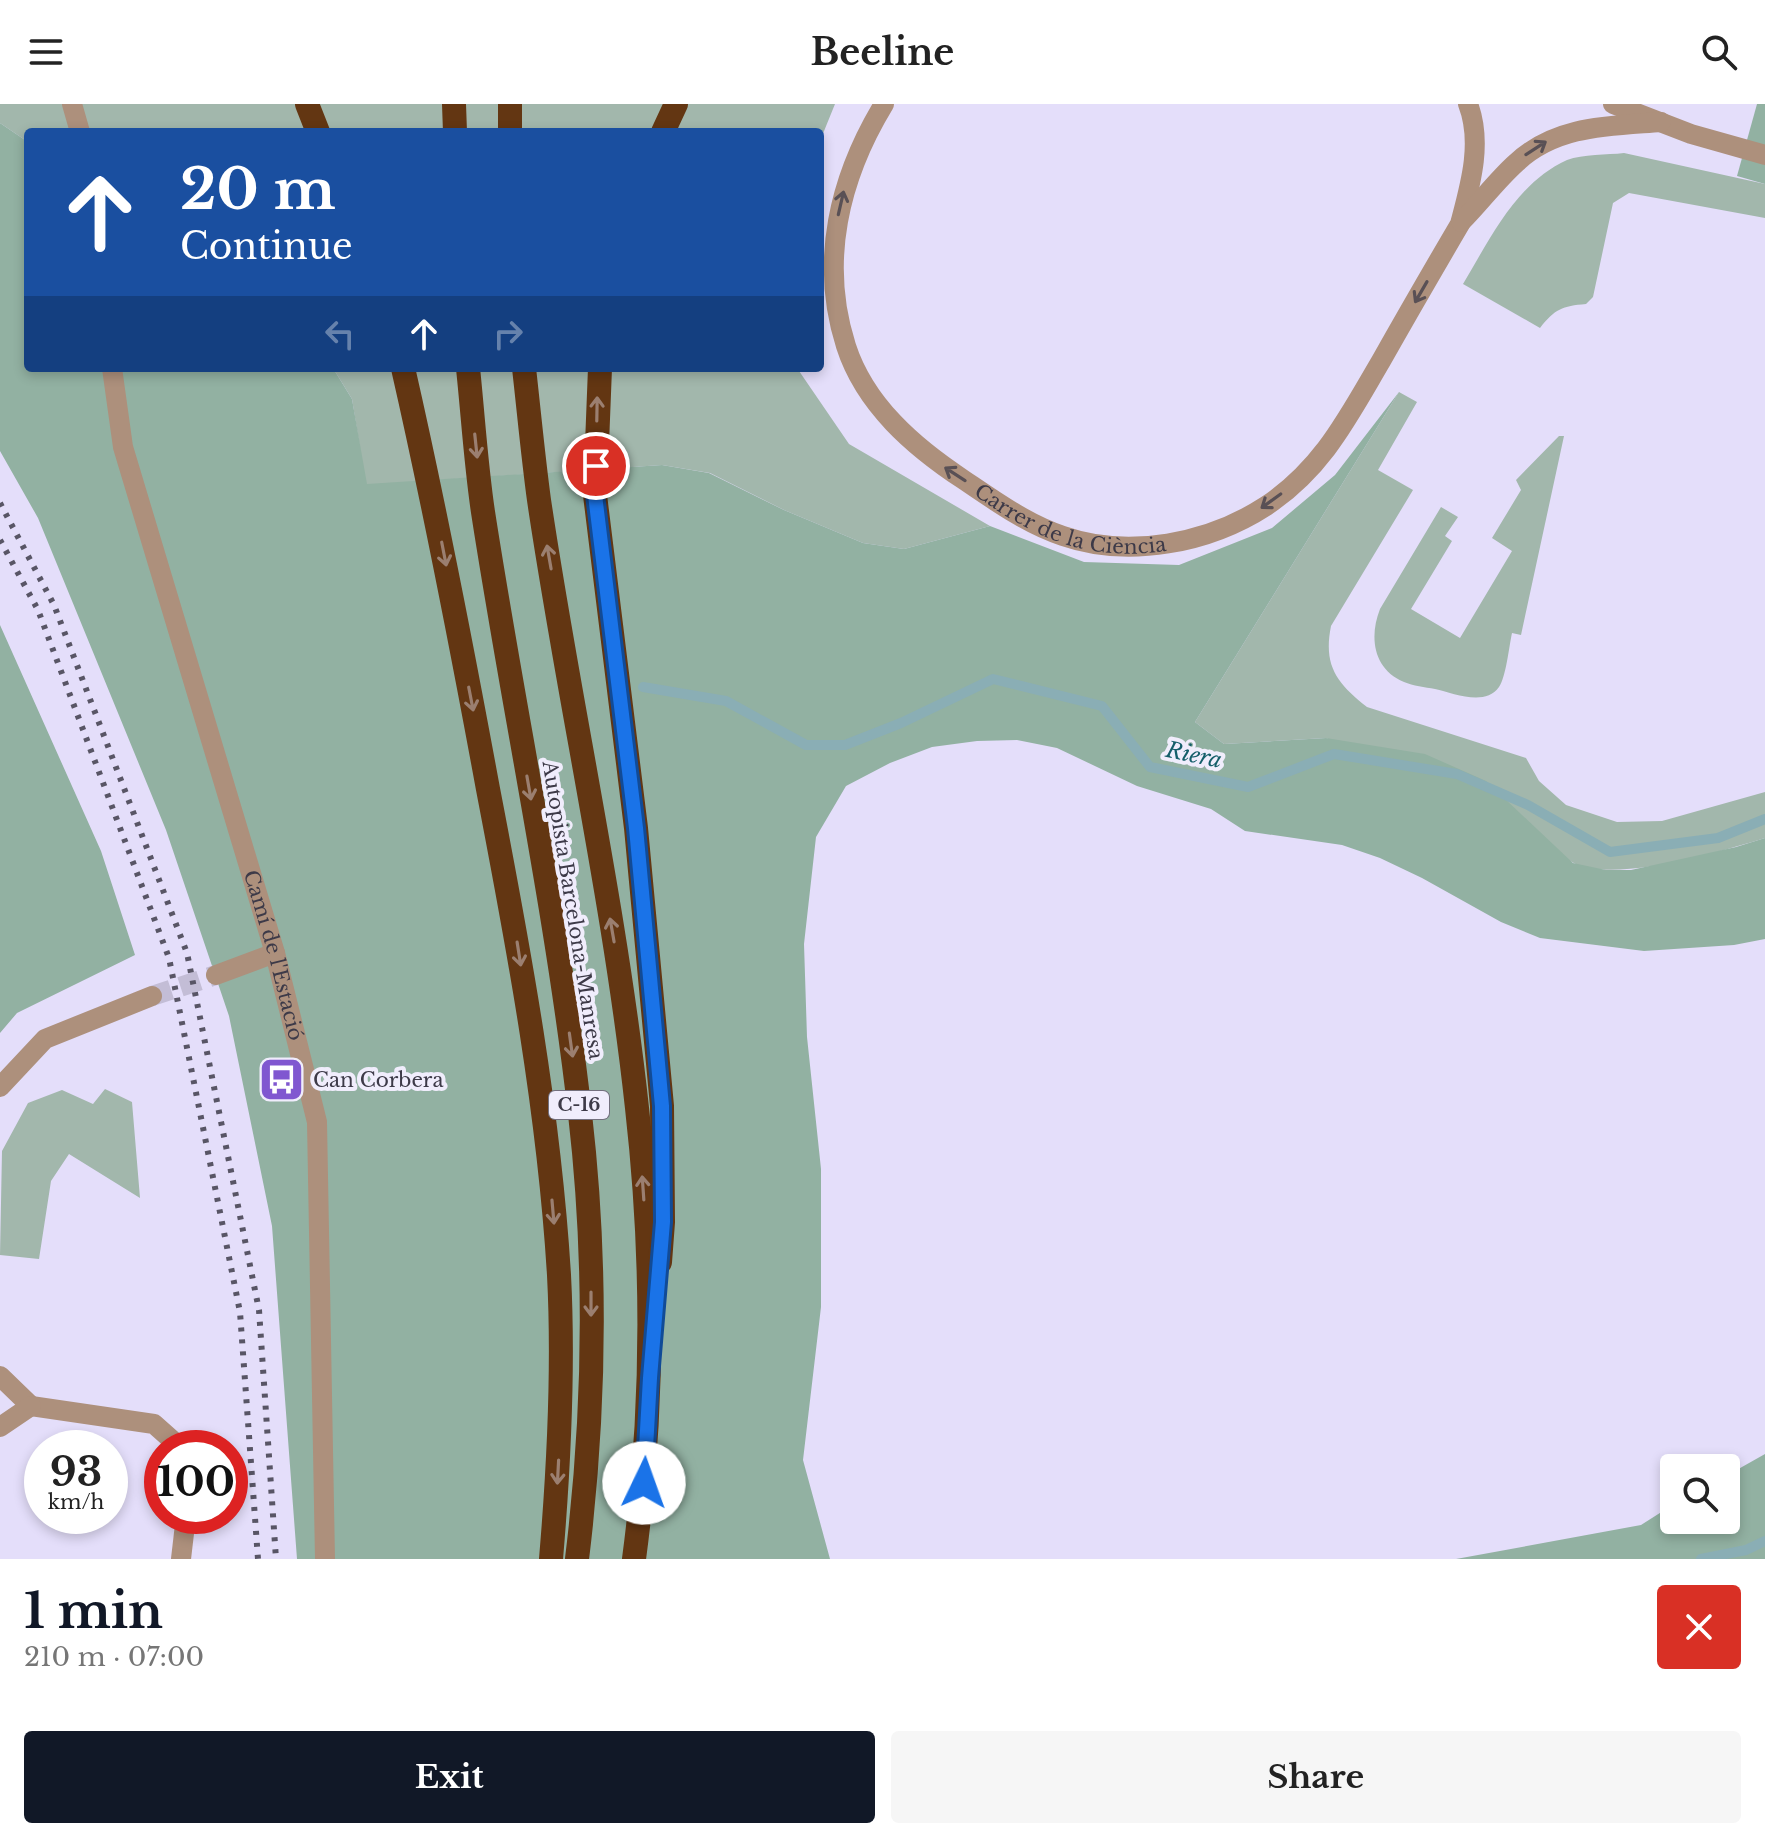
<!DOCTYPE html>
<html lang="en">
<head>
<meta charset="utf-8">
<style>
	body { margin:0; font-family:"Libre Baskerville",serif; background:#f6f6f6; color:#222; height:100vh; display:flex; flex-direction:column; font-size:30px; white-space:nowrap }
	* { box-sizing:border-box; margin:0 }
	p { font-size:26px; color:#767676 }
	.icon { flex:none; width:44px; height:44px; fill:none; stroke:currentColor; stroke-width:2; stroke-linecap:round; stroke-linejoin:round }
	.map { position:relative; height:1455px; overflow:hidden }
	.drawer { display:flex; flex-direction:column; background:#fff; flex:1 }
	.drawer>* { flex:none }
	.top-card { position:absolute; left:24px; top:24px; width:800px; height:244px; border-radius:8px; box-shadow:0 4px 12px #0003; background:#1a4fa0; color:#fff; overflow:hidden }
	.controls { position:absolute; left:1660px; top:1350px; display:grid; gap:16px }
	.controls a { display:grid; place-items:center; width:80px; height:80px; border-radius:8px; background:#fff; box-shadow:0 4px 12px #0003; font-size:40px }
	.speed { position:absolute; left:24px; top:1326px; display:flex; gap:16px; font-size:40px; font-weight:700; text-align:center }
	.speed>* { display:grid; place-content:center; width:104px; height:104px; border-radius:50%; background:#fff; box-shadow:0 4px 12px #0003; line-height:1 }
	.speed small { font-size:20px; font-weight:400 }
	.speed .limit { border:12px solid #d22; background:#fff; color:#111 }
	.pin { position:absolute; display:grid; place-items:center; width:68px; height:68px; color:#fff; margin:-34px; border:4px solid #fff; border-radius:50%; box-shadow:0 2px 8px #0007 }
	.me { position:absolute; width:88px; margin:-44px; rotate:3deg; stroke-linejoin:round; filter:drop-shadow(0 0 6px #0008) }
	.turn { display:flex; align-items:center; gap:28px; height:168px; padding:0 24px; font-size:36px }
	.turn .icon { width:104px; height:104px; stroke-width:2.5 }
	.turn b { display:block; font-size:56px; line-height:68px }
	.lanes { display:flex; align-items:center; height:76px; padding:0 24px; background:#0003; justify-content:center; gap:40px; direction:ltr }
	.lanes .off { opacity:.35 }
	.round { display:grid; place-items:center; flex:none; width:84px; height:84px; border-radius:8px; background:#f6f6f6 }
	.head { display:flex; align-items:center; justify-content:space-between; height:136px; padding:0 24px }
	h1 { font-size:48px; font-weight:700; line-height:60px; color:#111827 }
	.primary-button { display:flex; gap:16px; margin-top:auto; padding:16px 24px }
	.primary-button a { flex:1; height:92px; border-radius:8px; background:#111827; color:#fff; font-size:32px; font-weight:700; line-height:92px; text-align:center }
	.primary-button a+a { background:#f6f6f6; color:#222 }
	header { display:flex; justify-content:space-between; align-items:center; height:104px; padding:0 24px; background:#fff; font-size:36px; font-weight:700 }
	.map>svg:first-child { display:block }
</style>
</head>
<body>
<header><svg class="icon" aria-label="menu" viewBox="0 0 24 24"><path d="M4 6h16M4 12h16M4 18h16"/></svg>Beeline<svg class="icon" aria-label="search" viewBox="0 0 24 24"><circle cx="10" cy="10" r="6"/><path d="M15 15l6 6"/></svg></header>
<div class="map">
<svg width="1765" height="1455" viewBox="0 0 1765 1455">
	<rect width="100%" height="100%" fill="#e4defa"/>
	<g fill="#a2b7ac">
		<path d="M0 0H835L820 37V28H28V38L0 19Z"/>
		<path d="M1624 49 1765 80V114L1629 89 1613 99 1593 193 1586 200C1562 202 1555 205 1540 224L1463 180C1490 135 1516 79 1567 56 1583 50 1607 51 1624 49Z"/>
		<path d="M333 264H797L849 340 990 422 904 445 863 439 784 406 710 369 662 361 366 381 352 295Z"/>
		<path d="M1399 288 1417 298 1378 366 1413 386 1331 522C1323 562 1337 579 1367 603L1526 654 1539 677 1566 701 1617 718 1662 717 1765 688V734C1723 747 1610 781 1572 758 1562 752 1553 741 1544 733L1326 634 1224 640 1195 618Z"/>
		<path d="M1559 332H1564L1521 531 1512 529C1509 543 1506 573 1499 583 1485 603 1453 589 1435 585 1425 583 1413 582 1404 578 1373 565 1369 533 1380 505L1441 403 1458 413 1445 432 1452 437 1411 505 1460 534 1512 447 1492 434 1521 386 1516 376Z"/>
		<path d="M105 985 132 998 140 1094 69 1050 51 1077 39 1155 0 1151 2 1047 28 999 62 986 93 1000Z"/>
	</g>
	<g fill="#92b1a2">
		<path d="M1757 0H1765V80L1737 72Z"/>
		<path d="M0 19 28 38V264H333L352 295 367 380 662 361 709 369 784 406 863 439 904 445 990 422 1084 458 1179 461 1272 424 1335 371 1399 288 1195 618 1224 640 1326 634 1425 650 1486 677 1573 759 1606 766H1631L1736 743 1765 734V835L1734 841 1644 847 1540 834 1501 818 1422 774 1380 754 1342 741 1245 727 1211 705 1137 682 1057 644 1017 636 977 637 932 643 890 659 846 682 816 733 804 840 807 933 821 1065V1203L803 1356 830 1455H297L272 1122 229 912 166 726 38 414 0 347Z"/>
		<path d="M0 521 101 747 135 851 17 909 0 929Z"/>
		<path d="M1765 1350V1455H1456L1641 1421 1674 1400V1416H1726V1372Z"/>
	</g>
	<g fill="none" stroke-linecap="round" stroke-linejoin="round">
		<g stroke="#8aaeb5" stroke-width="10">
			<path d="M643 583 726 597 806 641H845L901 619 993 575 1102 602 1150 663 1248 683 1334 650 1457 670 1528 701 1610 748 1718 734 1765 715"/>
			<path d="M1701 1455 1746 1446 1765 1437"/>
		</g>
		<path stroke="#c3bdd6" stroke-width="20" stroke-dasharray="20 10" stroke-linecap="butt" d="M152 892 216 871"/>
		<g stroke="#ad907c" stroke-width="20">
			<path d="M72 0 80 28"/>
			<path id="s1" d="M884 0C839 74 819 158 846 242 865 301 914 343 964 376 995 397 1027 420 1063 432 1129 455 1209 439 1266 402 1323 364 1348 313 1381 257 1407 211 1433 166 1460 120 1470 82 1483 39 1468 0"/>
			<path d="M1613 0 1691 30 1765 51"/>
			<path d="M1461 118C1480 99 1496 77 1516 59 1556 21 1610 22 1661 18"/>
			<path id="s2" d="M112 264 123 343 275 849 317 1018 325 1455"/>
			<path d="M216 871 275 849"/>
			<path d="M0 983 45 935 152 892"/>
			<path d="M0 1272 31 1302"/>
			<path d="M31 1302 154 1320 181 1344"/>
			<path d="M0 1323 31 1302"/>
			<path d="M181 1455 186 1412"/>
		</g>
		<g stroke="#633612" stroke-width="24">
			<path d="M307 0 318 28"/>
			<path d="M454 0 455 28"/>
			<path d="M510 0V28"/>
			<path d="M663 28 676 0"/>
			<path d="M403 264C435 404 462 544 488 685 519 846 549 1007 559 1171 564 1266 559 1361 551 1455"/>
			<path d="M468 264C473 312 476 361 483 408 514 609 557 808 580 1010 597 1157 595 1308 577 1455"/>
			<path d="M524 264C529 308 533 352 539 396 569 599 615 800 637 1004 654 1154 654 1305 634 1455"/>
			<path d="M600 264 595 391 636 724 662 1002 663 1118 660 1158"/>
		</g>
		<g stroke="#585565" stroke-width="6" stroke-dasharray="4 8" stroke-linecap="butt">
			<path d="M0 399 54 501 187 849 259 1206 276 1455"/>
			<path d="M0 436 38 506 169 854 240 1208 258 1455"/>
		</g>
	</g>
	<defs><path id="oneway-shaft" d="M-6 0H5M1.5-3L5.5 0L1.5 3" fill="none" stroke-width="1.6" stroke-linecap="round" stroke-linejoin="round" transform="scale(2)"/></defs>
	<g stroke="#595055">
		<use href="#oneway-shaft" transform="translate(1536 44) rotate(-33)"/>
		<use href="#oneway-shaft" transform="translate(841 99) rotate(-77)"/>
		<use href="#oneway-shaft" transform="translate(1421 188) rotate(120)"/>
		<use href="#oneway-shaft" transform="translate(955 370) rotate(-147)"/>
		<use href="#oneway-shaft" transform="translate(1271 397) rotate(144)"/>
	</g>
	<g stroke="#9b7f70">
		<use href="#oneway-shaft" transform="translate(597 305) rotate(-89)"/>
		<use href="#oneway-shaft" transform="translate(476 342) rotate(84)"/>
		<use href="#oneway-shaft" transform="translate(444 450) rotate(79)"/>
		<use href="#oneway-shaft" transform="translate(549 453) rotate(-100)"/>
		<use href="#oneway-shaft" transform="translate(471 595) rotate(79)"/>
		<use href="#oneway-shaft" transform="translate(529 684) rotate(80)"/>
		<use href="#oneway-shaft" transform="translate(612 826) rotate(-100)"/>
		<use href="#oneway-shaft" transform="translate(519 850) rotate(81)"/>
		<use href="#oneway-shaft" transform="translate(571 941) rotate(82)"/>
		<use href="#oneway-shaft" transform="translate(643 1084) rotate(-94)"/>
		<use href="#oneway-shaft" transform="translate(553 1108) rotate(85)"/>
		<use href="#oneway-shaft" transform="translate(591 1200) rotate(90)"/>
		<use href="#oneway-shaft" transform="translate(558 1368) rotate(93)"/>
	</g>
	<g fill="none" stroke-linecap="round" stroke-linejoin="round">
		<defs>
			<path id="route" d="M596 362 595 391 636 724 662 1002 663 1118 650 1274 644 1379"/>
		</defs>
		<use href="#route" stroke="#114b97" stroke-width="20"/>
		<use href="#route" stroke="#1a73e8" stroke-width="14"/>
	</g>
	<defs>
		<symbol id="bus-square" viewBox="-11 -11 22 22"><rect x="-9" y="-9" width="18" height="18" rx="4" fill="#8057d0" stroke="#f0edfc"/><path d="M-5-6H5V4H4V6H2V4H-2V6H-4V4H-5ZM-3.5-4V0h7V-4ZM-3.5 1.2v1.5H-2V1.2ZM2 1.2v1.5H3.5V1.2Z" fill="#fff"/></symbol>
	</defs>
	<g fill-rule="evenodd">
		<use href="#bus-square" x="256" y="950" width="51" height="51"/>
	</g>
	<g text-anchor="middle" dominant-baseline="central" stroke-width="8" stroke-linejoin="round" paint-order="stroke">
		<rect fill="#f0edfc" stroke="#73707e" stroke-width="2" x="549" y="987" width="60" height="28" rx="6"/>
		<g font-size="18" font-weight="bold" fill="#3d3a48">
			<text x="579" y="1001">C-16</text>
		</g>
		<g font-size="20" fill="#3d3a48" stroke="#f0edfc">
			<text stroke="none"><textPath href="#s1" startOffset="552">Carrer de la Ciència</textPath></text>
			<text transform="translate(573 806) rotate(81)">Autopista Barcelona-Manresa</text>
			<text stroke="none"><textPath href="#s2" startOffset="610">Camí de l'Estació</textPath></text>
		</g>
		<g font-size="20" fill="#3d3a48" stroke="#f0edfc" text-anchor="start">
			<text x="313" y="976">Can Corbera</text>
		</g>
		<g font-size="22" font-style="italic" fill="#155e6a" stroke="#f0edfc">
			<text transform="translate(1194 651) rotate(12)">Riera</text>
		</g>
	</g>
</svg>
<div class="controls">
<a><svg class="icon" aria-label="search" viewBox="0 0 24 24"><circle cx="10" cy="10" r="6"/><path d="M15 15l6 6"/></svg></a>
</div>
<div class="speed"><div>93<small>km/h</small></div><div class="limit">100</div></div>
<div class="pin" style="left:596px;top:362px;background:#d93025"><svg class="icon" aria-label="arrive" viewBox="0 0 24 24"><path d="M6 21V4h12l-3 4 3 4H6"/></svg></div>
<svg class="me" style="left:644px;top:1379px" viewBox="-20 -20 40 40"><circle r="19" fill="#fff"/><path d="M0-13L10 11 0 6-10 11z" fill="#1a73e8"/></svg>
<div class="top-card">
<div class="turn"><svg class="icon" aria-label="ahead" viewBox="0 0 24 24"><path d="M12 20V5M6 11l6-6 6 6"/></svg><div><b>20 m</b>Continue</div></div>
<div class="lanes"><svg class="icon off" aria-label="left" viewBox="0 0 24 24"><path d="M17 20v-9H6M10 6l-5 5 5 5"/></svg><svg class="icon" aria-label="ahead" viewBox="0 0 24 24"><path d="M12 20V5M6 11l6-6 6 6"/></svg><svg class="icon off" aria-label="right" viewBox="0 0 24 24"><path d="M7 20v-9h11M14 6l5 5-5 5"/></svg></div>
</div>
</div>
<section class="drawer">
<div class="head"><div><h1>1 min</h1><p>210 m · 07:00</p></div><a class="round" style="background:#d93025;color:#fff"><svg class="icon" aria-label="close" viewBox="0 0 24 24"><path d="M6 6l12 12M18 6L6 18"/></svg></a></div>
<div class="primary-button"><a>Exit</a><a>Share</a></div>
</section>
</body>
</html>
